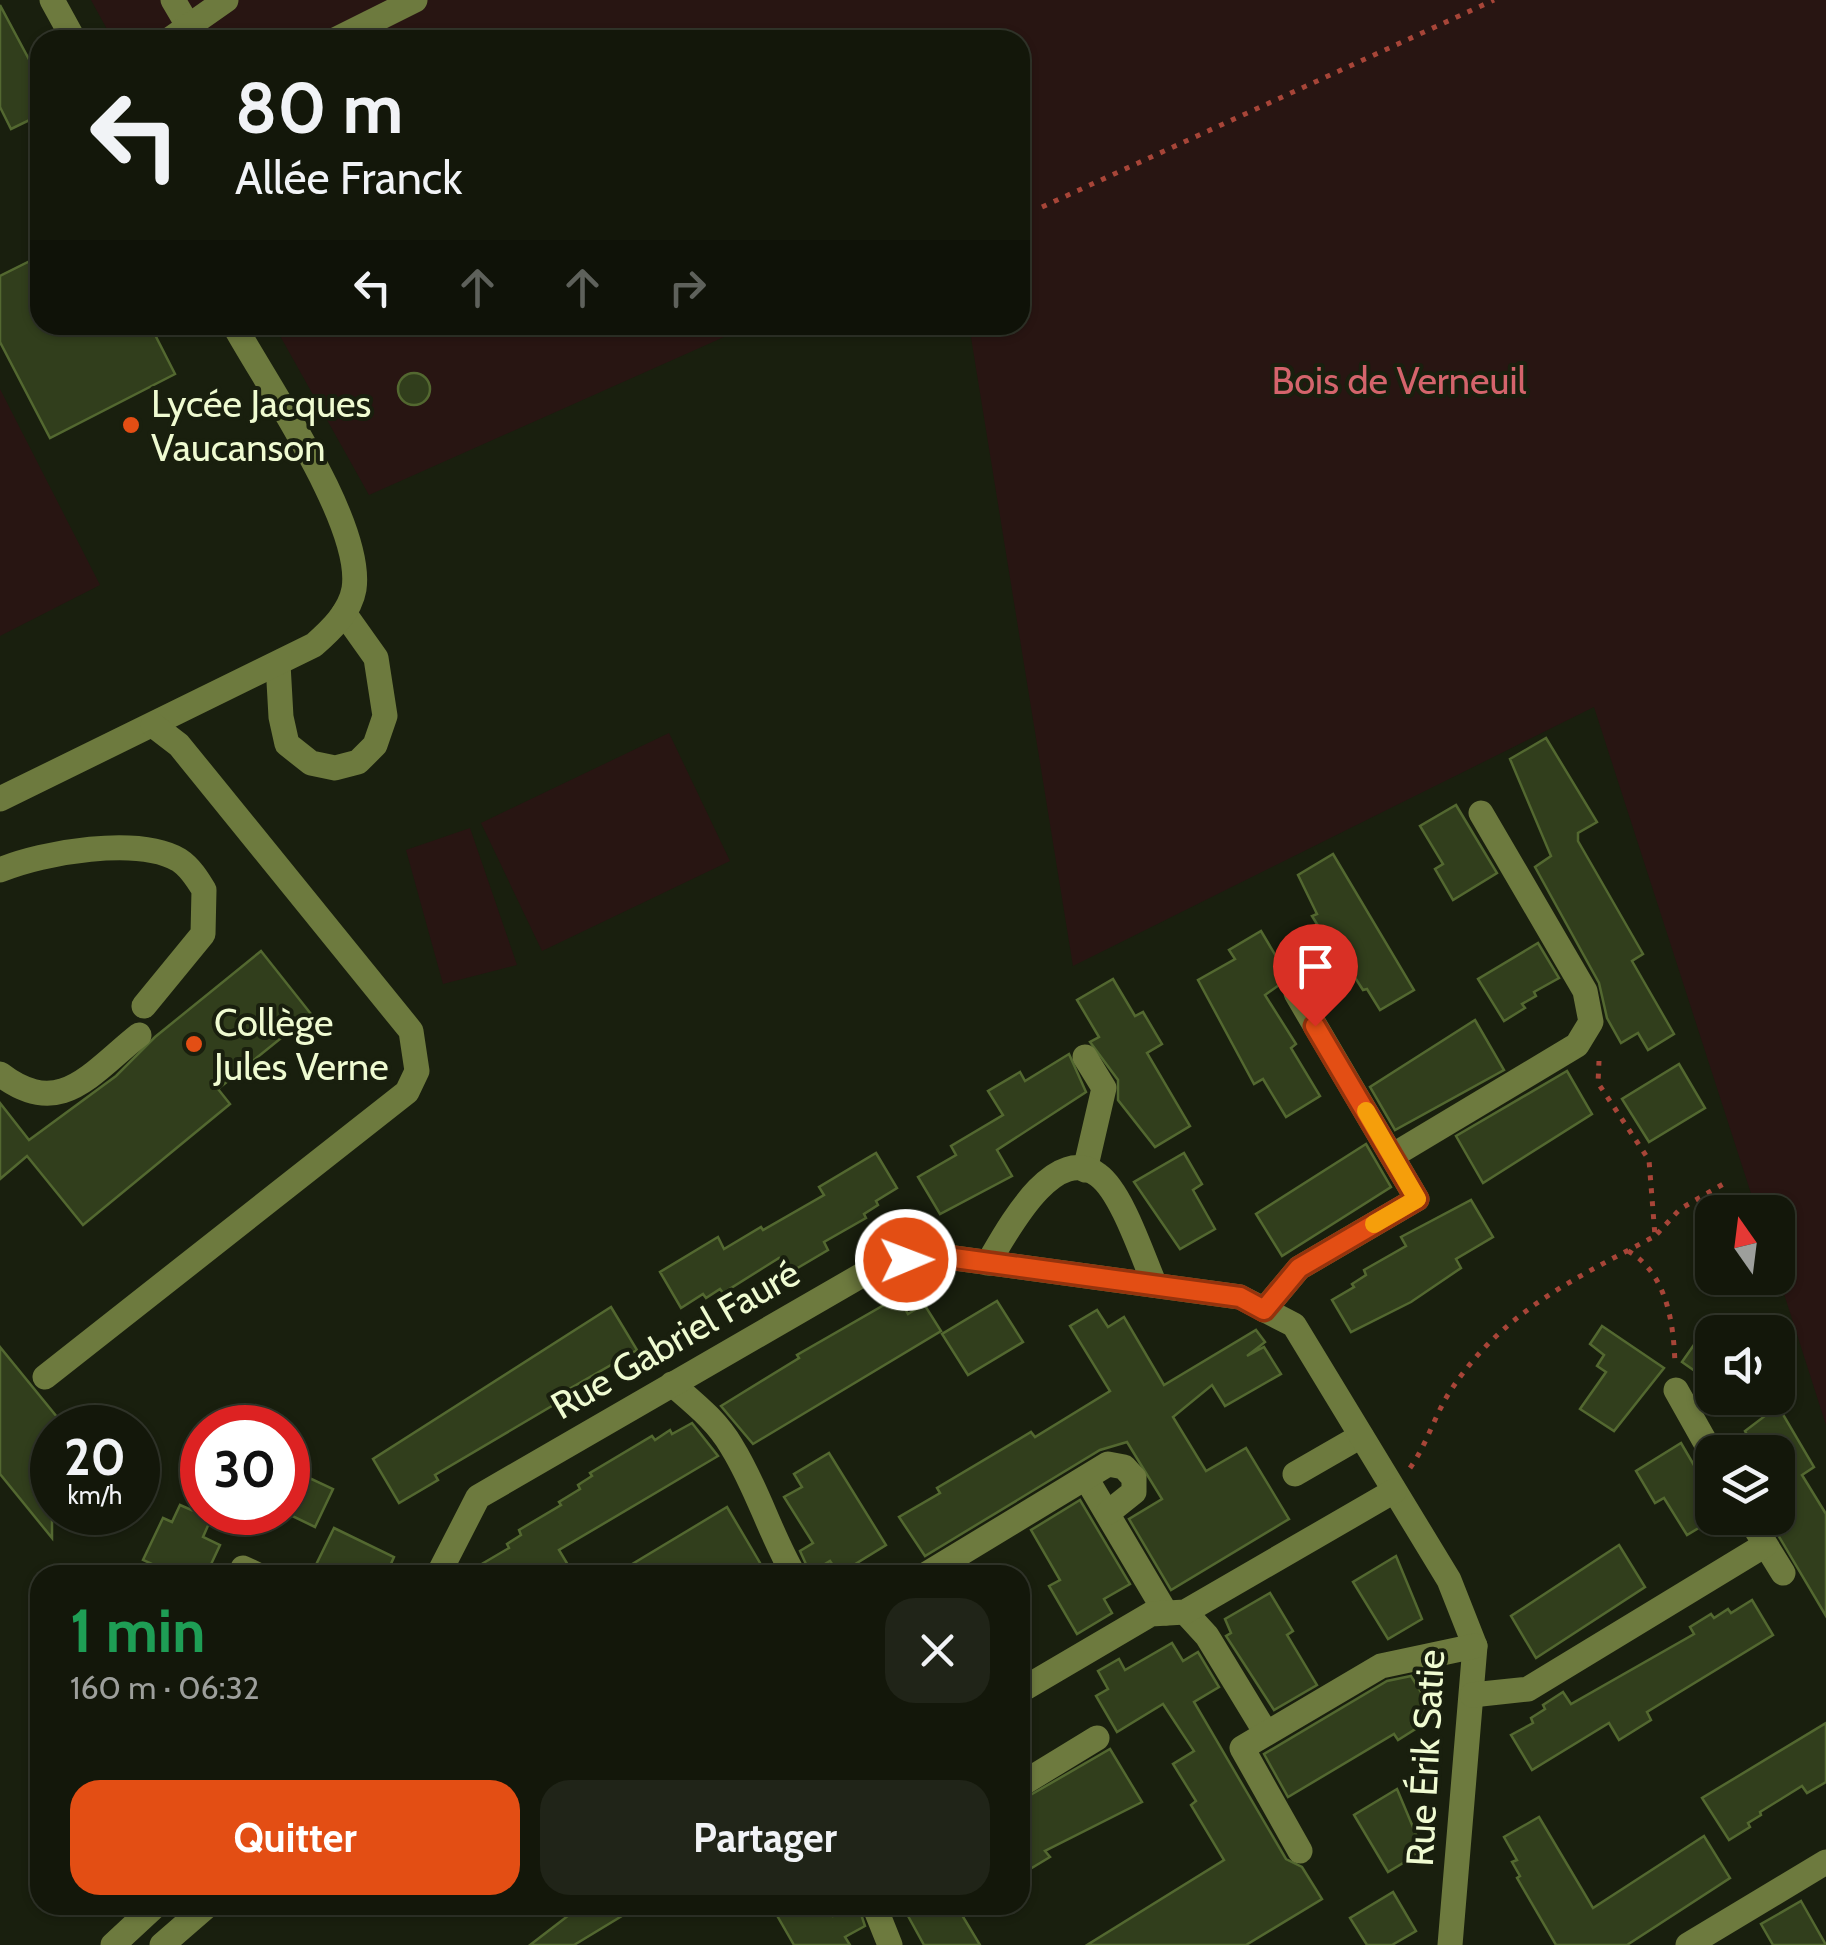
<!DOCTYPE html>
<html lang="fr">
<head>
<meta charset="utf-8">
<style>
	body { margin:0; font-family:Cabin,sans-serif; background:#202418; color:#f1f3f6; height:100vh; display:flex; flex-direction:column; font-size:38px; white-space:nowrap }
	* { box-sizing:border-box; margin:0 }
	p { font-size:32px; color:#9d9f9c }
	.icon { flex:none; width:55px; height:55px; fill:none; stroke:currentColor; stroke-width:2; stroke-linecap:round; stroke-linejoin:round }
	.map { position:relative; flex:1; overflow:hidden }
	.drawer { position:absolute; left:30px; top:1565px; width:1000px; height:350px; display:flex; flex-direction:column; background:#13170a; border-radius:30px; box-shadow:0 2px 8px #0004,0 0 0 2px #32362b }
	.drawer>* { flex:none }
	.guide { position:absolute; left:30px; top:30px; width:1000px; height:305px; border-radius:30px; box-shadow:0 2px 8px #0004,0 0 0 2px #32362b; background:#13170a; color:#f1f3f6; overflow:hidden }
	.needle { width:65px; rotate:346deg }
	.controls { position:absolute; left:1695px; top:1195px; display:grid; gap:20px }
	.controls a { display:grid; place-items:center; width:100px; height:100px; border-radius:20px; background:#13170a; box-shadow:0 2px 8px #0004,0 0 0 2px #32362b; font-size:50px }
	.speed { position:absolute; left:30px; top:1405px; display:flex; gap:20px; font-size:50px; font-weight:700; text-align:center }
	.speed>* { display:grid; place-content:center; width:130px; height:130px; border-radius:50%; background:#13170a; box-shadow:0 2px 8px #0004,0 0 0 2px #32362b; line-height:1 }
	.speed small { font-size:25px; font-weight:400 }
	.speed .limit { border:15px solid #d22; background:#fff; color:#111 }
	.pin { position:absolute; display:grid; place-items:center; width:85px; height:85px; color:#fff; margin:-102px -42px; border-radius:50% 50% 50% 0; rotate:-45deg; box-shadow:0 0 10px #0007 }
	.pin .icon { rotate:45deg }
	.me { position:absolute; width:110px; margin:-55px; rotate:89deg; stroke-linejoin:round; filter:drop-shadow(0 0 8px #0008) }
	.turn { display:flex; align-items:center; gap:35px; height:210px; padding:0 40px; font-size:45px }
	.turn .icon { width:130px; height:130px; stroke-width:2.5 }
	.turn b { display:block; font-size:70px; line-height:85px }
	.lanes { display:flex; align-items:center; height:95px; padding:0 40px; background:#0003; justify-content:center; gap:50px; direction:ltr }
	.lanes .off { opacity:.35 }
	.round { display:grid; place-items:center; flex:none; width:105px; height:105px; border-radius:30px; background:#202418 }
	.summary { display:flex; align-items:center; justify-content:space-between; height:170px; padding:0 40px }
	h1 { font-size:60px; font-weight:800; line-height:75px; color:#1e9e55 }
	.action { display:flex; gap:20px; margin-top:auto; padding:20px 40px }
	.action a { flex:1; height:115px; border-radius:30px; background:#e34e14; color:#fff; font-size:40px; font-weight:800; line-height:115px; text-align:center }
	.action a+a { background:#202418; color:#f1f3f6 }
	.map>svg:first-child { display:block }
</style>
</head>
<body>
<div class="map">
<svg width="1826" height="1945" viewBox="0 0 1826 1945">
	<rect width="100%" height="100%" fill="#191f0e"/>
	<g fill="#281512">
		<path d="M91 0H1826V1425L1778 1275V1212H1757L1594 707 1073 966 969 325H1020V40H113Z"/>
		<path d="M274 325H751L369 495Z"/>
		<path d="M0 389 100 585 0 636Z"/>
		<path d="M669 733 730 861 542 951 481 823Z"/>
		<path d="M470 828 517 965 443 984 406 850Z"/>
	</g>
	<g fill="#313e1c" stroke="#536830" stroke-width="2.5">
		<path d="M0 5 40 80V115L11 129 0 107Z"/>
		<path d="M40 256V325H150L175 374 50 438 0 342V276Z"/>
		<circle cx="414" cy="389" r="16"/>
		<path d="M1546 738 1597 822 1578 833V841L1643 954 1632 961 1674 1034 1648 1050 1638 1033 1621 1043 1607 1018 1599 983 1535 867 1551 856 1510 759Z"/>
		<path d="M1456 805 1497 873 1453 900 1435 869 1443 864 1420 826Z"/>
		<path d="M1333 854 1414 990 1380 1010 1367 989 1363 990 1354 976 1351 979 1312 916 1317 914 1298 875Z"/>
		<path d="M1261 931 1289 978 1265 995 1296 1044 1291 1048 1320 1096 1286 1117 1263 1079 1254 1084 1198 980 1235 959 1229 950Z"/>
		<path d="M1538 943 1559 978 1534 992 1536 996 1522 1004 1525 1008 1504 1021 1478 979Z"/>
		<path d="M261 951 311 1014 218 1089 230 1104 83 1225 27 1156 0 1179V1103L29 1140 116 1076 155 1037Z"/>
		<path d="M1113 979 1135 1016 1143 1012 1162 1044 1147 1053 1190 1126 1155 1147 1118 1100V1080L1090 1042 1099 1037 1077 1000Z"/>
		<path d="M1475 1020 1504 1070 1395 1130 1370 1087Z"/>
		<path d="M1069 1054 1086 1092 997 1150 1012 1176 940 1214 918 1177 956 1155 951 1146 1003 1115 988 1091 1020 1072 1025 1081Z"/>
		<path d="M1679 1064 1705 1108 1649 1142 1622 1099Z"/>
		<path d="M1567 1071 1592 1114 1483 1183 1456 1136Z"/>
		<path d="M1366 1144 1391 1187 1282 1256 1256 1214Z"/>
		<path d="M876 1153 897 1188 876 1201 878 1205 864 1214 866 1218 824 1242 828 1250 789 1273 779 1258 723 1293 720 1289 706 1298 703 1294 681 1308 660 1272 718 1237 724 1249 761 1227 763 1230 824 1195 819 1187Z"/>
		<path d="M1184 1153 1202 1184 1193 1190 1215 1229 1180 1249 1134 1182Z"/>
		<path d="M1471 1200 1493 1237 1456 1259 1461 1268 1411 1302 1351 1332 1332 1300 1354 1287 1352 1284 1366 1275 1364 1270 1406 1246 1401 1237Z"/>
		<path d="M898 1297 908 1314 924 1304 941 1331 753 1444 721 1406 799 1358 797 1355Z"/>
		<path d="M997 1301 1023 1342 968 1375 942 1334Z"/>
		<path d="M611 1307 637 1350 564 1392 567 1397 435 1475 438 1480 399 1503 373 1459Z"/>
		<path d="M1097 1310 1108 1327 1124 1317 1164 1385 1256 1330 1265 1342 1247 1356 1264 1347 1281 1374 1225 1406 1212 1385 1173 1417 1206 1471 1246 1448 1289 1519 1171 1590 1129 1519 1162 1499 1127 1442 1100 1450 925 1556 899 1517 940 1493 937 1488 1031 1432 1035 1437 1110 1391 1070 1326Z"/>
		<path d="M1712 1319V1383L1682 1362Z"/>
		<path d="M1602 1326 1664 1368 1614 1431 1580 1409 1606 1372 1597 1366 1604 1355 1590 1344Z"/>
		<path d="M0 1347 66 1428H52V1538L0 1474Z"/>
		<path d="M1778 1406 1814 1467 1802 1475 1826 1514V1616L1768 1518H1778V1452H1757L1745 1431Z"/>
		<path d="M692 1423 718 1456 559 1550 574 1575H463L509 1548 507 1544 521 1535 519 1530 561 1505 559 1502 580 1489 578 1485 592 1476 590 1473 652 1436 655 1440 670 1430 672 1434Z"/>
		<path d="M1681 1443 1712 1496V1520L1687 1535 1664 1498 1655 1503 1636 1471Z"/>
		<path d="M829 1453 886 1545 839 1574 830 1561 810 1573 800 1551 813 1543 784 1497 802 1487 794 1474Z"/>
		<path d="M288 1468 333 1489 315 1527 288 1514Z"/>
		<path d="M1080 1500 1130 1584 1104 1599 1112 1613 1077 1634 1049 1586 1060 1580 1031 1530Z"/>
		<path d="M180 1505 196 1512H214L203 1537 220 1545 206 1575H176L143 1560 163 1518 172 1522Z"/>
		<path d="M727 1507 766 1573 772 1569 776 1575H614Z"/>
		<path d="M334 1528 394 1557 386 1575H311Z"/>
		<path d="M1619 1545 1645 1587 1536 1658 1511 1616Z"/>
		<path d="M1396 1556 1422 1619 1388 1639 1353 1582Z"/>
		<path d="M1270 1593 1293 1631 1287 1635 1317 1685 1274 1710 1226 1636 1231 1633 1225 1619Z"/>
		<path d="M1752 1600 1773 1635 1647 1712 1651 1720 1619 1740 1609 1723 1532 1770 1511 1735 1533 1723 1531 1718 1545 1709 1543 1705 1563 1692 1571 1704 1694 1634 1690 1627 1711 1614 1714 1618 1728 1609 1731 1613Z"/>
		<path d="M1172 1643 1183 1661 1198 1652 1219 1687 1194 1702 1286 1859 1302 1867 1322 1899 1246 1945H1087L1224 1860 1191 1805 1196 1801 1173 1764 1194 1751 1163 1704 1117 1732 1096 1696 1108 1689 1098 1671 1119 1659 1125 1670Z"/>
		<path d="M1411 1676 1436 1716 1398 1740 1394 1734 1288 1797 1264 1754 1387 1681Z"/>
		<path d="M1826 1723V1782L1807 1793 1802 1786 1760 1812 1761 1815 1748 1823 1750 1827 1729 1840 1702 1798Z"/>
		<path d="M1110 1749 1142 1802 1045 1851 1050 1857 1020 1875V1801Z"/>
		<path d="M1397 1789 1423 1851 1388 1872 1354 1815Z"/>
		<path d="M1539 1817 1593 1908 1704 1836 1730 1878 1627 1945H1556L1517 1878 1520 1876 1512 1862 1517 1860 1504 1837Z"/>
		<path d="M1393 1892 1416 1931 1392 1945H1367L1350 1918Z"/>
		<path d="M1801 1901 1826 1945H1773L1761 1924Z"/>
		<path d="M582 1905H640L574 1945H530Z"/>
		<path d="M771 1905H826L833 1916 858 1905 865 1926 845 1937 850 1945H794Z"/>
		<path d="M902 1905H956L980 1945H924Z"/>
	</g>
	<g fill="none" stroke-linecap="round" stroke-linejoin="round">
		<g stroke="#a74538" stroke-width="5" stroke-dasharray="5 8" stroke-linecap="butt">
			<path d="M1042 207 1494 0"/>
			<path d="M1657 1234 1680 1209 1725 1183"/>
			<path d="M1628 1251C1667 1273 1674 1324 1675 1366"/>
			<path d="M1410 1468C1427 1444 1434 1417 1449 1393 1502 1311 1573 1280 1655 1236L1649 1160 1598 1083 1599 1061"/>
		</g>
		<g stroke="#6d7a3e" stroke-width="25">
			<path d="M52 0 74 40"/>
			<path d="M173 0 196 39"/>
			<path d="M169 40 226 0"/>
			<path d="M335 40 415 0"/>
			<path d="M278 664 281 717 287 744 311 763 335 768 358 762 375 745 385 716 376 658 344 613"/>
			<path d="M0 799 314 645C331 630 350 612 354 589 364 524 267 385 234 325"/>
			<path d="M0 870C43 852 138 836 179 860 190 867 198 880 204 890L203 934 144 1006"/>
			<path d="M1085 1057 1104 1088 1085 1170"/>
			<path d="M0 1074C60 1120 90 1074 139 1035"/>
			<path d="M1392 1156 1577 1045 1591 1022 1585 991 1481 813"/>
			<path d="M988 1263C1005 1235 1053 1141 1098 1175 1122 1192 1143 1258 1155 1285"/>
			<path d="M1264 1310 1299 1268 1417 1199 1296 993"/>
			<path d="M45 1377 407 1092 417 1071 411 1031 179 745 153 725"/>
			<path d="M672 1384C695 1404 717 1421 732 1447 757 1487 770 1534 794 1575"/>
			<path d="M1676 1390 1712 1454"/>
			<path d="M1295 1474 1361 1436"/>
			<path d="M1086 1478 1166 1613"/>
			<path d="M1749 1518 1783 1573"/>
			<path d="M243 1568 258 1575"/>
			<path d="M438 1575 478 1497 881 1264 932 1255 1240 1297 1294 1325 1449 1580 1475 1646 1450 1945"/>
			<path d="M925 1575 1108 1464 1124 1467 1134 1478V1492L1109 1512"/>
			<path d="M1185 1612 1207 1636 1266 1733"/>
			<path d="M1020 1691 1151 1614 1185 1612 1394 1491"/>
			<path d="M1472 1695 1528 1689 1765 1545"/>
			<path d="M1020 1785 1097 1738"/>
			<path d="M1300 1851 1242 1748 1381 1666 1475 1646"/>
			<path d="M874 1905 890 1945"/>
			<path d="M113 1945 156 1905"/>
			<path d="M162 1945 208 1905"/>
			<path d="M1688 1945 1826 1862"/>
		</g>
	</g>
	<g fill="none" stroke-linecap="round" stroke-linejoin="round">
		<defs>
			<path id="route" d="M906 1260 932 1255 1240 1297 1264 1310 1299 1268 1417 1199 1315 1026"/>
		</defs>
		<use href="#route" stroke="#94330d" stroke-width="25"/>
		<use href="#route" stroke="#e34e14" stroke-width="18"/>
		<path stroke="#f59e0b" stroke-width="18" d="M1366 1111 1417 1199 1374 1224"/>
	</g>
	<g fill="#e34e14" stroke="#191f0e" stroke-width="4">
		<circle cx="131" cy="425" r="10"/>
		<circle cx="194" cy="1044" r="10"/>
	</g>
	<g text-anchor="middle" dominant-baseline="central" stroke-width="8" stroke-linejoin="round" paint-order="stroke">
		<g font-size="38" fill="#d4646c" stroke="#191f0e">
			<text x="1399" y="380">Bois de Verneuil</text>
		</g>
		<g font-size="38" fill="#effbd1" stroke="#191f0e" text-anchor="start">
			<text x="151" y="403">Lycée Jacques<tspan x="151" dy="44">Vaucanson</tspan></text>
			<text x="214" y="1022">Collège<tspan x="214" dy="44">Jules Verne</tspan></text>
		</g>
		<g font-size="38" fill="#effbd1" stroke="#191f0e">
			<text transform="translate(675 1339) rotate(-30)">Rue Gabriel Fauré</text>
			<text transform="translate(1425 1758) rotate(-87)">Rue Érik Satie</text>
		</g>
	</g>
</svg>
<div class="controls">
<a><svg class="needle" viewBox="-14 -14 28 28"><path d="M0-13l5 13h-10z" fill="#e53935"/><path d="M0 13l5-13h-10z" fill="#9d9f9c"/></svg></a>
<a><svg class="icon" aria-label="sound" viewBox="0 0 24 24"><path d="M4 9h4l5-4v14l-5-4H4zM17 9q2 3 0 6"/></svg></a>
<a><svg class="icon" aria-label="layers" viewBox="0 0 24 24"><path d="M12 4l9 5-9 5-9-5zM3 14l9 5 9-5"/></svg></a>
</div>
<div class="speed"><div>20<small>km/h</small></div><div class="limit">30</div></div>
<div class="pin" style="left:1315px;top:1026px;background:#d93025"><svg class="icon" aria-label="arrive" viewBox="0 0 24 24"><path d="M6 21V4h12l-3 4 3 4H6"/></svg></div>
<svg class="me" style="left:906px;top:1260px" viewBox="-20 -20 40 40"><circle r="17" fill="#e34e14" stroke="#fff" stroke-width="3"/><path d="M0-11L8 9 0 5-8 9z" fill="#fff"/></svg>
<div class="guide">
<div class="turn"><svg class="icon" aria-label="left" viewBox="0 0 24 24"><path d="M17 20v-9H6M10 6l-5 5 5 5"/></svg><div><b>80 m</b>Allée Franck</div></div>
<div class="lanes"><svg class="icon" aria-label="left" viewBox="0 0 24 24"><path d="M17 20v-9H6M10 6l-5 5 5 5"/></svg><svg class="icon off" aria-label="ahead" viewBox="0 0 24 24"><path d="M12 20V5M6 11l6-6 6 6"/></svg><svg class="icon off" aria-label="ahead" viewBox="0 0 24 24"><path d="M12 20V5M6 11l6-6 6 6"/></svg><svg class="icon off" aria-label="right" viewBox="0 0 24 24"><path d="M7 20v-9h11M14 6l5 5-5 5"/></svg></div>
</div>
<section class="drawer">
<div class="summary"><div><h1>1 min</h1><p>160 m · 06:32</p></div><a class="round"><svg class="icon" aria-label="close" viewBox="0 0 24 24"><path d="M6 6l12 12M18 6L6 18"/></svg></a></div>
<div class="action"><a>Quitter</a><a>Partager</a></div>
</section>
</div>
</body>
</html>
